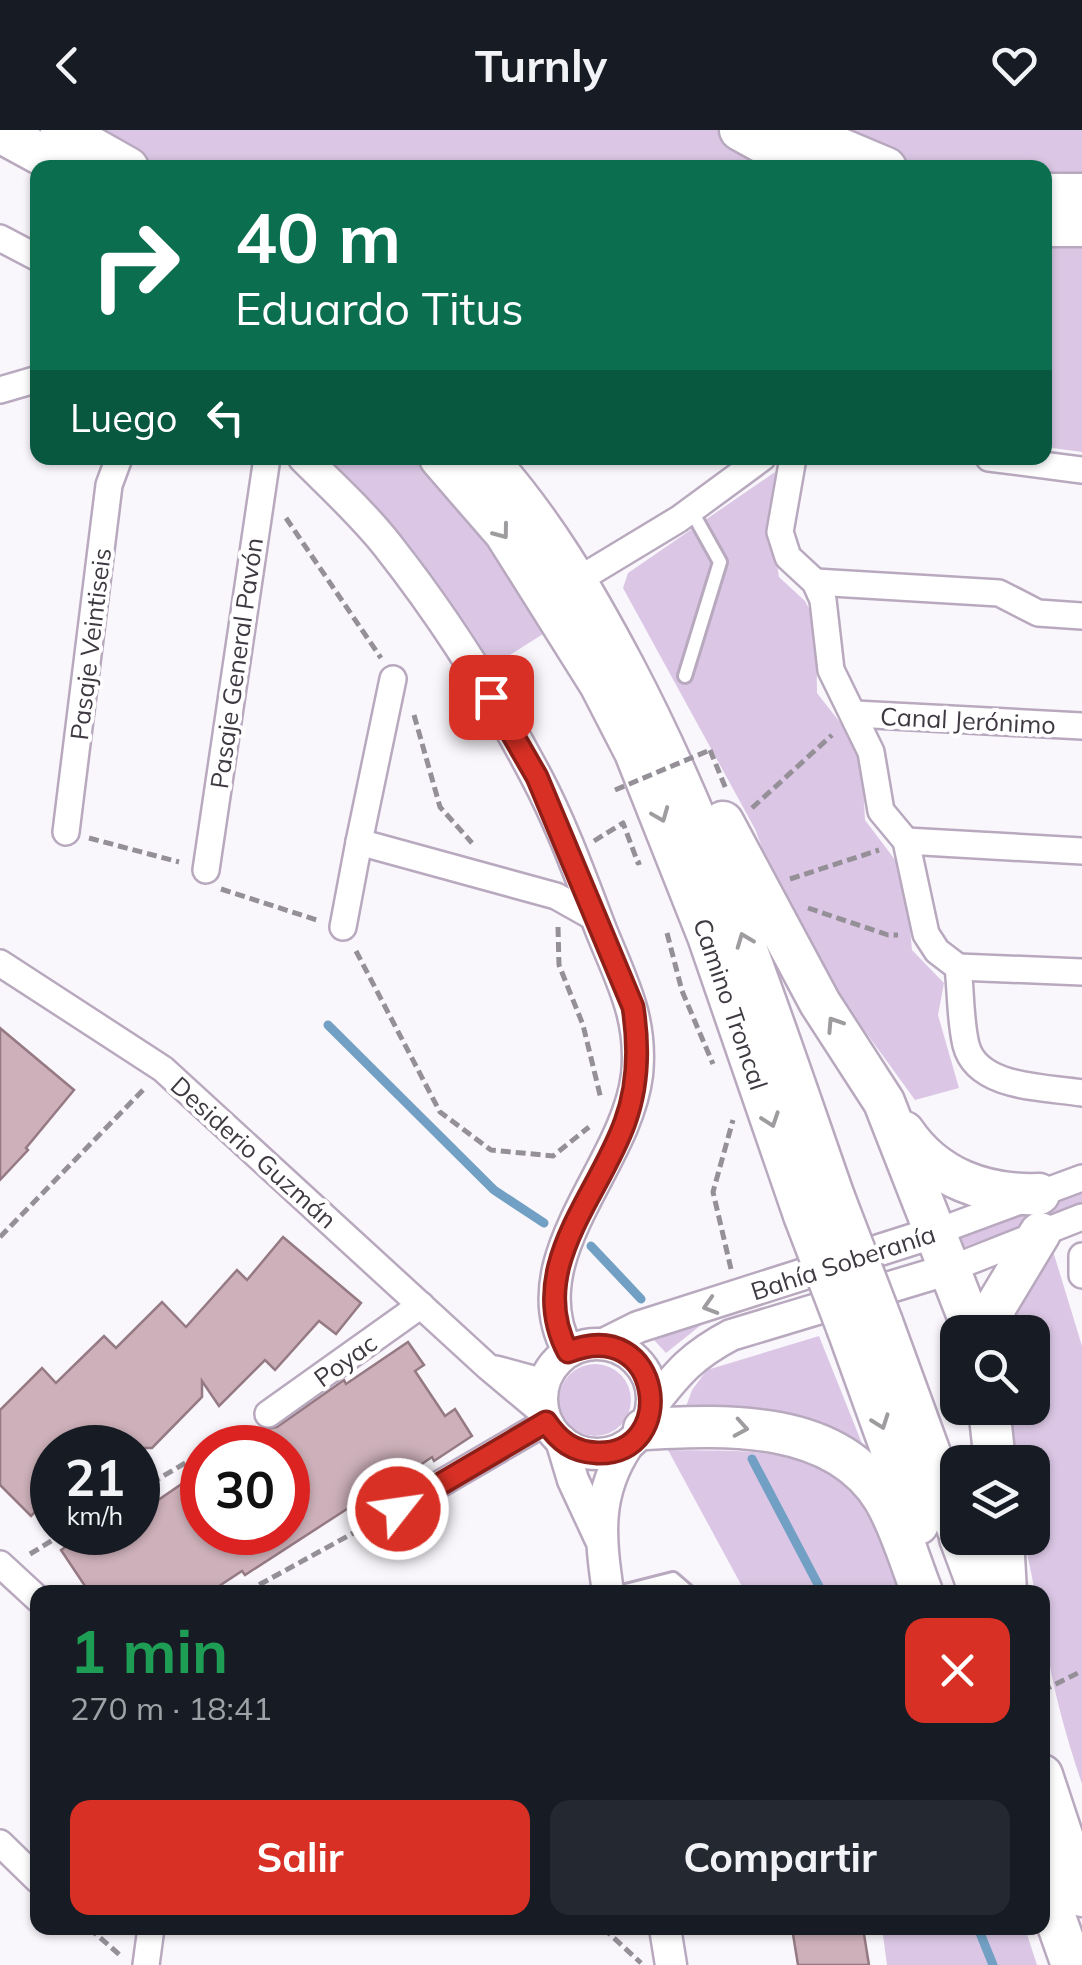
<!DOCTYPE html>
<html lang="es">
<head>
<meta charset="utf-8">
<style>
	body { margin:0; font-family:Mulish,sans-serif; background:#242831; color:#f1f3f6; height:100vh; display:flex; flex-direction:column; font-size:38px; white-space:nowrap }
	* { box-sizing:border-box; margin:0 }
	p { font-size:32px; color:#9ea1a6 }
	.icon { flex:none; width:55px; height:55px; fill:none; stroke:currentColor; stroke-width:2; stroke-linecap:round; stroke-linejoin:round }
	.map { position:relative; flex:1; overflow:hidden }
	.sheet { position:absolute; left:30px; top:1455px; width:1020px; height:350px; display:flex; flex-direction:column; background:#171b24; border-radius:20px; box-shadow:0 2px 8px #0004 }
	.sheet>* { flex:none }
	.banner { position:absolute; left:30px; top:30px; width:1022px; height:305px; border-radius:20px; box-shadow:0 2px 8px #0004; background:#0b6e4f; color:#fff; overflow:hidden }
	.tools { position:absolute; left:940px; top:1185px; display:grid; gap:20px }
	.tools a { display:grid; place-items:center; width:110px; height:110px; border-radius:20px; background:#171b24; box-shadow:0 2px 8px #0004; font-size:50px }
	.speed { position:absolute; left:30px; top:1295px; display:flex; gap:20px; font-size:50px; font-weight:700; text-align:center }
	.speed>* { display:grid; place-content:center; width:130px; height:130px; border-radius:50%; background:#171b24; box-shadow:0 2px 8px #0004; line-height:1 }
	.speed small { font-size:25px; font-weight:400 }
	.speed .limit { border:15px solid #d22; background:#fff; color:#111 }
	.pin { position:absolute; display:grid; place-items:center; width:85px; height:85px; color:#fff; margin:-42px; border-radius:20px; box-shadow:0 5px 15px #0006 }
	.me { position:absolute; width:110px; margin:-55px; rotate:60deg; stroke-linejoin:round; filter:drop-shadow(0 0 8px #0008) }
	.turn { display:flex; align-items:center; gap:35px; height:210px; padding:0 40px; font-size:45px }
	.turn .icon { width:130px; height:130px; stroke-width:2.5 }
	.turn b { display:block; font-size:70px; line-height:85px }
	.then { display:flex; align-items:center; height:95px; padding:0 40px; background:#0003; gap:20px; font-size:38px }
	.round { display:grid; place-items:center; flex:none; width:105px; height:105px; border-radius:20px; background:#242831 }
	.summary { display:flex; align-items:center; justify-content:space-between; height:170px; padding:0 40px }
	h1 { font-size:60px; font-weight:700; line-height:75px; color:#1e9e55 }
	.button { display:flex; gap:20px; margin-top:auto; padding:20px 40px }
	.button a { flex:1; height:115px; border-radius:20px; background:#d93025; color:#fff; font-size:40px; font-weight:700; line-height:115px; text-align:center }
	.button a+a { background:#242831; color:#f1f3f6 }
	header { display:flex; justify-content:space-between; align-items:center; height:130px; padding:0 40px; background:#171b24; font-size:45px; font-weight:700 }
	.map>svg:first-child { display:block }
</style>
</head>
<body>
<header><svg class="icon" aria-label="back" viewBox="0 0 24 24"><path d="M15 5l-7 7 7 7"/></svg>Turnly<svg class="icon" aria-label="heart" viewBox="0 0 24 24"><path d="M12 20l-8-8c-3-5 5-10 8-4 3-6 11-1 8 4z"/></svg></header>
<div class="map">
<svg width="1082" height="1835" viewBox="0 0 1082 1835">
	<rect width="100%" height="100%" fill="#faf7fc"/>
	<g fill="#dbc7e5">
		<path d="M77 0H1082V322L1045 317V38H138Z"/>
		<path d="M322 328H416L498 424 543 504 491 537 396 401Z"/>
		<path d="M775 342 773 408 779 447 805 471 816 492 817 563 861 619 865 690 905 743 912 820 944 853 938 885 959 958 915 970 827 849 782 770 755 699 623 458 628 443Z"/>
		<path d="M1082 1064V1075L961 1118 958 1109Z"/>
		<path d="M1053 1121 1082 1216V1654C1062 1594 1043 1526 1042 1462H1035L1024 1408H1032V1332H1016L1010 1278H1032V1202H1002V1198Z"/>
		<path d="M706 1191 666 1223 654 1210Z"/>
		<path d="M819 1206 871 1336 683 1285 692 1260 707 1240Z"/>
		<circle cx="595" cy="1270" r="36"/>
		<path d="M668 1320C745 1322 822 1312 874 1383 887 1401 896 1440 904 1462H745Z"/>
		<path d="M882 1798H1025L1037 1835H887Z"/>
	</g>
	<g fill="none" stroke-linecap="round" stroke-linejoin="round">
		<g stroke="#72a0c4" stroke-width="9">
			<path d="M328 895 494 1060 544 1093"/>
			<path d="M591 1116 641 1169"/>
			<path d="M752 1329 822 1462"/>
			<path d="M978 1798 993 1835"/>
		</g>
	</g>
	<g fill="#cdb0b9" stroke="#957a83" stroke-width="2.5">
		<path d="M0 898 74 960 26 1018 28 1020 0 1050Z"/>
		<path d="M283 1107 361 1173 336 1204 319 1191 275 1240 265 1230 219 1276 202 1251V1267L152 1318H52V1365L31 1386 0 1355V1280L42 1238 56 1253 104 1206 116 1218 162 1172 186 1197 237 1140 247 1150Z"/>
		<path d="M408 1212 424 1235 415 1241 445 1286 455 1279 472 1306 434 1331 432 1327 370 1369 367 1366 245 1445 242 1441 210 1462H89L61 1420 87 1402H138V1384L202 1340V1402H288V1318H236L263 1299 277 1297 344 1250 346 1254Z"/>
		<path d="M792 1798H863L869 1835H798Z"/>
	</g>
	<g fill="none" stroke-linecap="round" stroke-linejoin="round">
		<defs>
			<g id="service">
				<path d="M685 546 720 432 691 380"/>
				<path d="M622 1462 673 1449 688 1462"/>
			</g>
			<g id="minor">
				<path d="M0 108 38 128"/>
				<path d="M0 260 38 249"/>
				<path d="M793 328 780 402 788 427 815 452 823 470 831 540 871 622 881 681 906 711 926 804 937 821 958 837C961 862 960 890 966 915 977 959 1046 957 1082 963"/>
				<path d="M989 328 1082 340"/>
				<path d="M578 450 679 389 762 328"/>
				<path d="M815 452 999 463 1038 483 1082 486"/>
				<path d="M393 549 359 712 556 766 597 789"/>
				<path d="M855 584 1082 596"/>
				<path d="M66 702 109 355 119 328"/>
				<path d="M906 711 1082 721"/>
				<path d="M206 740 267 328"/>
				<path d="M343 797 359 712"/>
				<path d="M0 833 163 939 488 1237 543 1283"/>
				<path d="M958 837 1082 842"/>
				<path d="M936 1102 1082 1048"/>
				<path d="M1082 1126V1145"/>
				<path d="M950 1139 1082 1087"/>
				<path d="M496 1239 544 1252"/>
				<path d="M268 1284 421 1175"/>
				<path d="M397 1379 546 1292"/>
				<path d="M0 1434 38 1469"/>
				<path d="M0 1713 38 1750"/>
				<path d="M146 1835 151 1798"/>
			</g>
			<g id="tertiary">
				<path d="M304 328C332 356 363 384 388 416 444 487 494 566 536 646 562 695 581 748 601 800 621 850 643 888 637 945 626 1037 517 1128 568 1221"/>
				<path d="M604 1214 638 1197 936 1102"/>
				<circle cx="597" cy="1269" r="55"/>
				<path d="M652 1276C678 1242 693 1225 731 1205L950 1139"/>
				<path d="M561 1310 573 1350 600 1408"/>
				<path d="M608 1462C600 1407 595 1364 628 1315"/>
				<path d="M665 1798 671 1835"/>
			</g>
			<g id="primary">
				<path d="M61 0 128 38"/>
				<path d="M0 2 66 38"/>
				<path d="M440 328 505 403 600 554 635 622 708 806 804 1085"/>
				<path d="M486 328C544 393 583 460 624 537 713 706 771 887 834 1067"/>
				<path d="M723 692 820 873 884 972 974 1202"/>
				<path d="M904 1002C935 1048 985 1066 1039 1064"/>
				<path d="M882 1192 958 1400"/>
				<path d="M848 1200 918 1394"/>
				<path d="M989 1202 996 1176 1040 1103"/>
				<path d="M989 1278 995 1332"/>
				<path d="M644 1299C725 1295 835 1289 884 1369 901 1398 910 1432 922 1462"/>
				<path d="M960 1408 980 1462"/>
				<path d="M1003 1408 1006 1462"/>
				<path d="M1042 1645 1082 1766"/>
				<path d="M1042 1750 1072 1835"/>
			</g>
			<g id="trunk">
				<path d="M740 0 809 38"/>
				<path d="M796 0 886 38"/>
				<path d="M1045 64H1082"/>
				<path d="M1045 96H1082"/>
			</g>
		</defs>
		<use href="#service" stroke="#b8a9bf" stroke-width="18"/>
		<use href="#minor" stroke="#b8a9bf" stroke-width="30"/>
		<use href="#tertiary" stroke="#b8a9bf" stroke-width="35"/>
		<use href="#primary" stroke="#b8a9bf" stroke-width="45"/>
		<use href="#trunk" stroke="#b8a9bf" stroke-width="45"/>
		<g stroke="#959098" stroke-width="5" stroke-dasharray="10 5" stroke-linecap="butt">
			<path d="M286 388 381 528"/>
			<path d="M414 585 440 677 472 713"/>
			<path d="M710 620 726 659"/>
			<path d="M752 678 832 605"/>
			<path d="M89 708 179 732"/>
			<path d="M594 711 623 693 638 733 641 732"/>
			<path d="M790 749 879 720"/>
			<path d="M221 759 320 791"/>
			<path d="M808 778 888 805H898"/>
			<path d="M558 797 559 835 583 895 601 969"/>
			<path d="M667 803 682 861 713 934"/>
			<path d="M356 821 440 982 491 1020 553 1026 589 997"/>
			<path d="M0 1107 144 959"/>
			<path d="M731 1139 713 1062 733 990"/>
			<path d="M212 1318 249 1296"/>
			<path d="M138 1361 202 1323"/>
			<path d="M30 1424 66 1402"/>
			<path d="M246 1462 377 1390"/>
			<path d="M1042 1561 1082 1541"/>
			<path d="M89 1798 121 1826"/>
			<path d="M603 1798 641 1833"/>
		</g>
		<use href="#service" stroke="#fff" stroke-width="12"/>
		<use href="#minor" stroke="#fff" stroke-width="25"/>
		<use href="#tertiary" stroke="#fff" stroke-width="30"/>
		<use href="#primary" stroke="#fff" stroke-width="40"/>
		<use href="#trunk" stroke="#fff" stroke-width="40"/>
		<defs>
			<g id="primary-bridge">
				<path d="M834 1067 882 1192"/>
				<path d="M804 1085 848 1200"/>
			</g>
		</defs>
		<use href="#primary-bridge" stroke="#b8a9bf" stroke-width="45" stroke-linecap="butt"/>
		<path stroke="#959098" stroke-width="5" stroke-dasharray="10 5" stroke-linecap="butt" d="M615 660 710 620"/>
		<use href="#primary-bridge" stroke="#fff" stroke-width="40"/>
	</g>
	<defs><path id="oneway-chevron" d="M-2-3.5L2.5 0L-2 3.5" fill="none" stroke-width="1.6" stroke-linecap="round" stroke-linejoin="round" transform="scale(2.5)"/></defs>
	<g stroke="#9f9ca0">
		<use href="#oneway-chevron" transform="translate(502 402) rotate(53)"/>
		<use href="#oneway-chevron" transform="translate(661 685) rotate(68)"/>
		<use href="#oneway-chevron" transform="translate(744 810) rotate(-111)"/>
		<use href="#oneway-chevron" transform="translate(834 894) rotate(-123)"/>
		<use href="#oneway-chevron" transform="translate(771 990) rotate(71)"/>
		<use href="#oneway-chevron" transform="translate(710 1176) rotate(163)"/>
		<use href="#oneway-chevron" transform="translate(881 1292) rotate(70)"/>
		<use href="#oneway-chevron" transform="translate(741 1298) rotate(10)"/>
	</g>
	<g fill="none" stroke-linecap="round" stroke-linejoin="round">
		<defs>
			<path id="route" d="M398 1379 546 1292C559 1311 573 1322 597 1323 680 1326 663 1184 568 1222 524 1139 599 1066 625 992 639 954 639 916 633 877L537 647 491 567"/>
		</defs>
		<use href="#route" stroke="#8d1f18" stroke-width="25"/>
		<use href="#route" stroke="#d93025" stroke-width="18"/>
	</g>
	<g text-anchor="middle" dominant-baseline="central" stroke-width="8" stroke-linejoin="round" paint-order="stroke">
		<g font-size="25" fill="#3f3942" stroke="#fff">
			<text transform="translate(90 514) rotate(-83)">Pasaje Veintiseis</text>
			<text transform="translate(236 533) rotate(-82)">Pasaje General Pavón</text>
			<text transform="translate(968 590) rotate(3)">Canal Jerónimo</text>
			<text transform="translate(731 874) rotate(71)">Camino Troncal</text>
			<text transform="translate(254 1022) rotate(42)">Desiderio Guzmán</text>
			<text transform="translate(843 1132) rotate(-18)">Bahía Soberanía</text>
			<text transform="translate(345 1230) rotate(-36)">Poyac</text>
		</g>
	</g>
</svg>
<div class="tools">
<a><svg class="icon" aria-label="search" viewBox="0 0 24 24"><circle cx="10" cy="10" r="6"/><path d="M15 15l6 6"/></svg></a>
<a><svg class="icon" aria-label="layers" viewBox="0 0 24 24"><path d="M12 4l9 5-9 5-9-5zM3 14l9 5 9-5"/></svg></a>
</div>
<div class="speed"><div>21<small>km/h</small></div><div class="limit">30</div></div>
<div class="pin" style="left:491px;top:567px;background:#d93025"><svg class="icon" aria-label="arrive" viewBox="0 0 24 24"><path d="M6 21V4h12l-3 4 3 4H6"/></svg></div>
<svg class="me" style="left:398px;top:1379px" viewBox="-20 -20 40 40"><circle r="17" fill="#d93025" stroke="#fff" stroke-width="3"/><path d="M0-11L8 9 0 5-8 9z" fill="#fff"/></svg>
<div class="banner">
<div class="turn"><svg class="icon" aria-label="right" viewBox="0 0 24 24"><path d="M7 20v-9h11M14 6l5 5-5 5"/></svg><div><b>40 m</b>Eduardo Titus</div></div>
<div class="then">Luego<svg class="icon" aria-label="left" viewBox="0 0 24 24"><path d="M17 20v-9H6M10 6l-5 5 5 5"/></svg></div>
</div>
<section class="sheet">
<div class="summary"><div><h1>1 min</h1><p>270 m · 18:41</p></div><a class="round" style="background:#d93025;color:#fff"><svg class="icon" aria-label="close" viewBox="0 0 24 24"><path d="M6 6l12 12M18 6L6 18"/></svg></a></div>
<div class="button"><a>Salir</a><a>Compartir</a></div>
</section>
</div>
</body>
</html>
